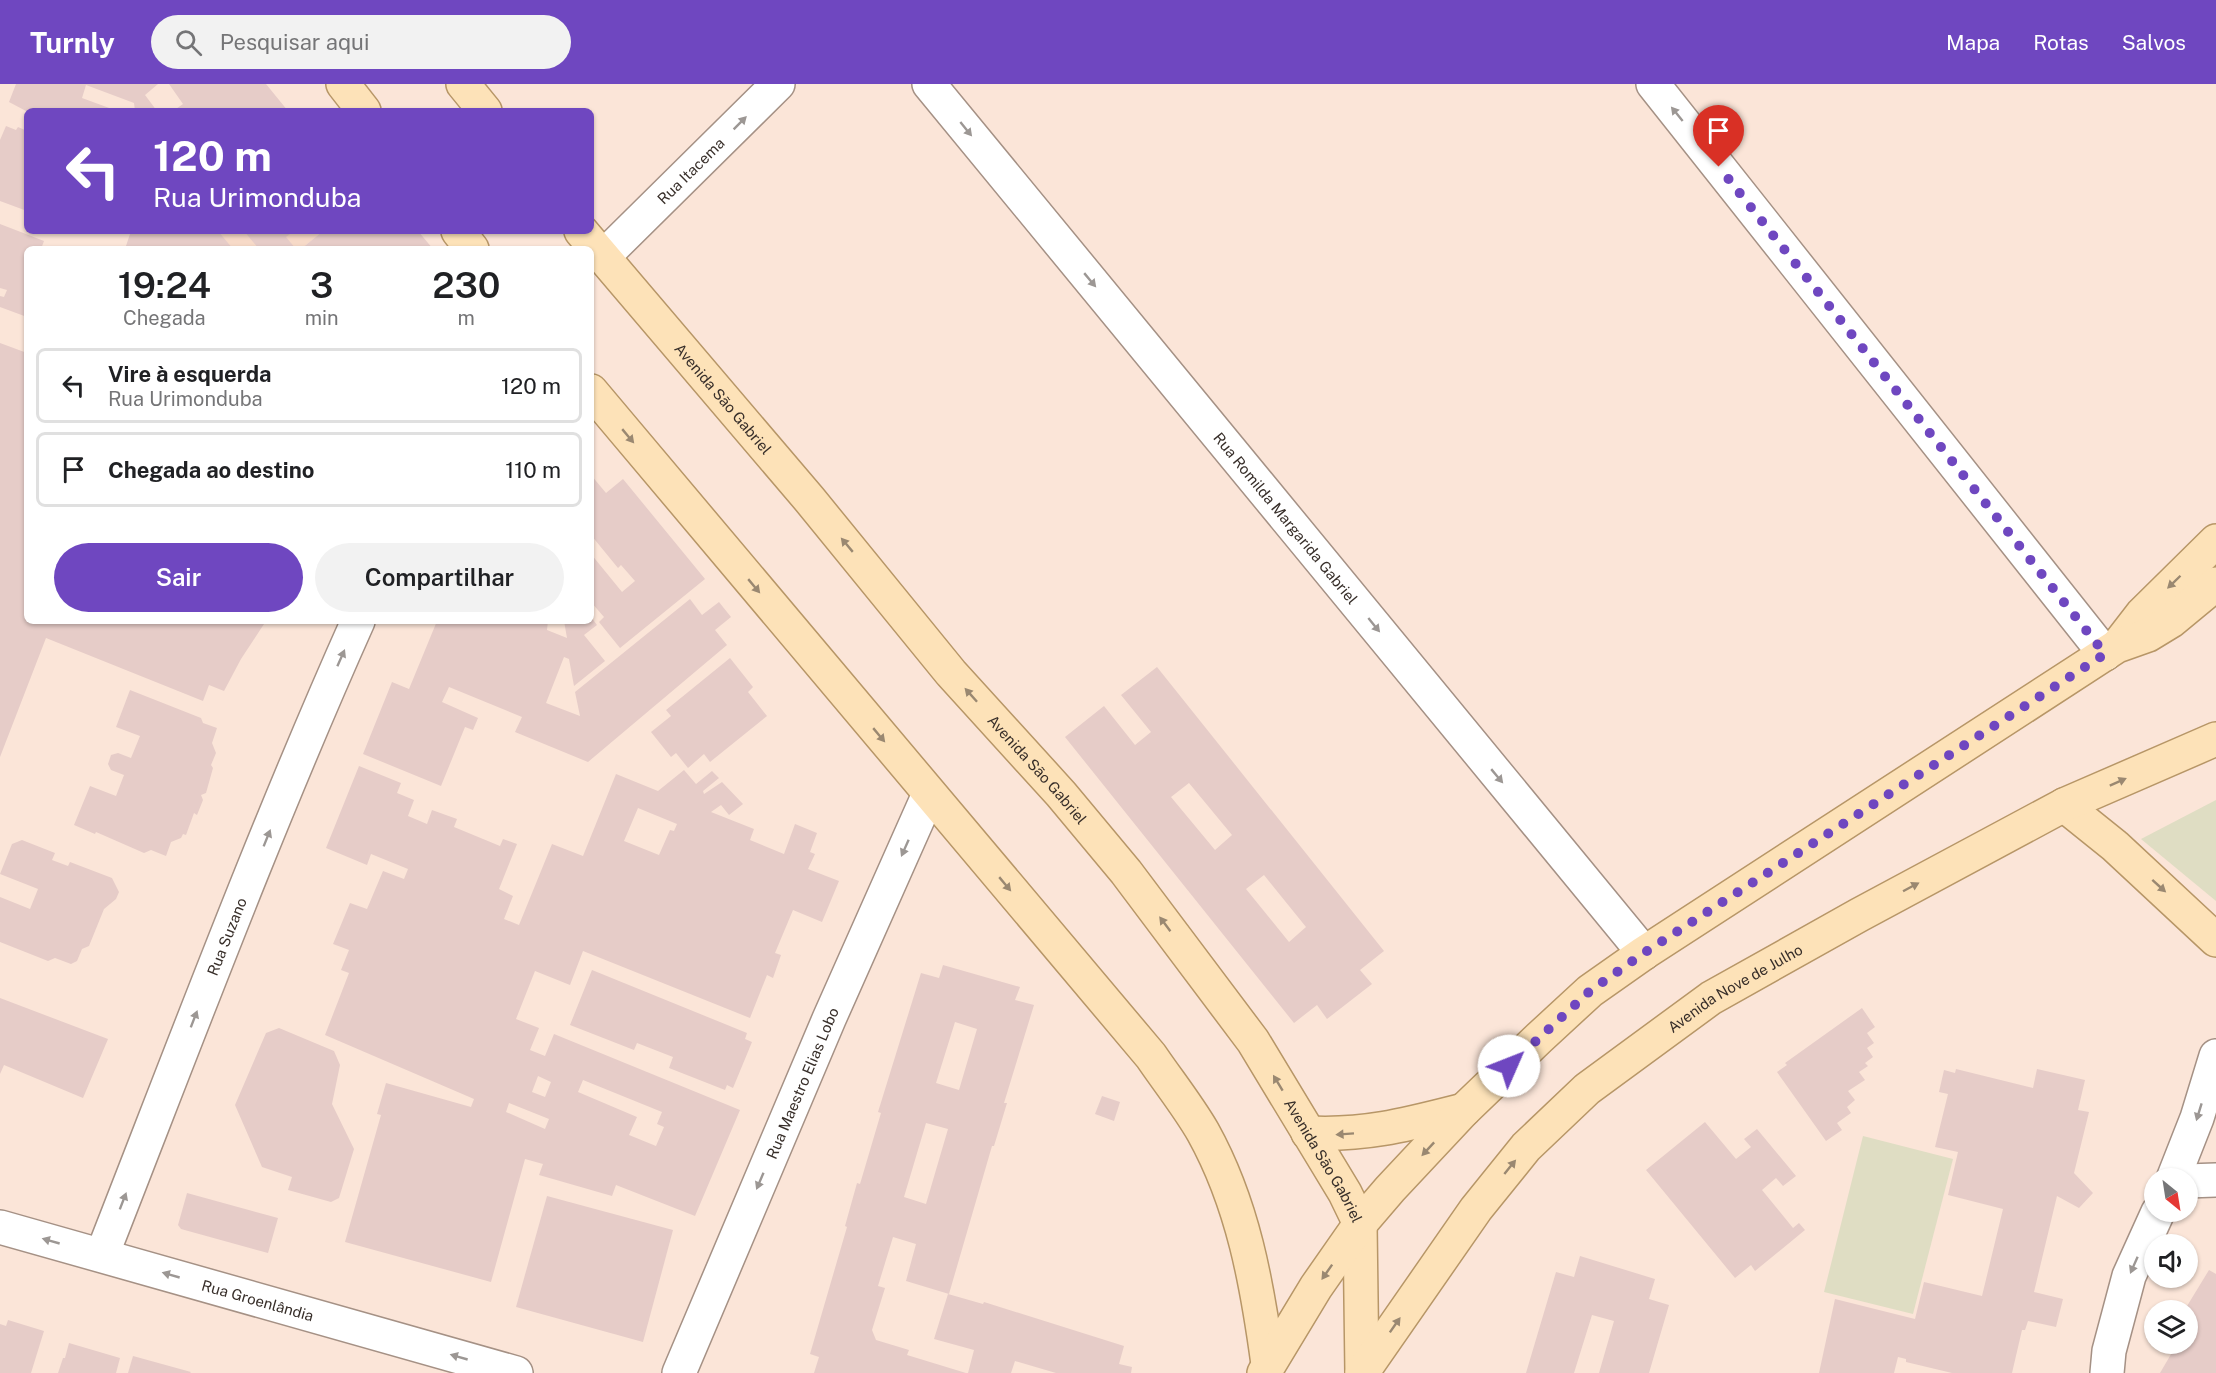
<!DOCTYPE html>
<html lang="pt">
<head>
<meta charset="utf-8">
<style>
	body { margin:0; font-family:"Public Sans",sans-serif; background:#f2f2f2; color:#202124; height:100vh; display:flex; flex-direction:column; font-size:22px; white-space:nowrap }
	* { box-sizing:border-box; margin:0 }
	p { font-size:20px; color:#757577 }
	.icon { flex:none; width:33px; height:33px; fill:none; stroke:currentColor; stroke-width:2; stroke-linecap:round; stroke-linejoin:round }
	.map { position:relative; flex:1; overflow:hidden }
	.details { position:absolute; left:24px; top:162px; width:570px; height:378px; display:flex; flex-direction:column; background:#fff; border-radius:9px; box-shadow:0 2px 4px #0004 }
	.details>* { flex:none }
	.top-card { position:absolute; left:24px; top:24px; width:570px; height:126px; border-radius:9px; box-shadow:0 2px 4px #0004; background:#6f47c0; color:#fff; overflow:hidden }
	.needle { width:39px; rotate:150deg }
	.controls { position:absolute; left:2144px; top:1084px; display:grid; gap:12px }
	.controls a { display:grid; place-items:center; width:54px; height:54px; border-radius:50%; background:#fff; box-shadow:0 2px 4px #0004; font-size:30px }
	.pin { position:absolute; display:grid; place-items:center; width:51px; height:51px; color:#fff; margin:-62px -26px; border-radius:50% 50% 50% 0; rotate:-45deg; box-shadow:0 0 6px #0007 }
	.pin .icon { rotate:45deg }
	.me { position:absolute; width:66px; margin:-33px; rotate:46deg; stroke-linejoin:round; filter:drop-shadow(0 0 4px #0008) }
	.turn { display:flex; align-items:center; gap:21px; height:126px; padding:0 30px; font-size:27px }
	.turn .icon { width:78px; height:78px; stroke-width:2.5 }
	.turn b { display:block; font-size:42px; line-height:51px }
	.eta { display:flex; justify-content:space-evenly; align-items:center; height:102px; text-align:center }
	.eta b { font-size:36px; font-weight:600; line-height:42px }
	.primary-button { display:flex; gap:12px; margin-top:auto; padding:12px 30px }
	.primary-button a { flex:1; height:69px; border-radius:36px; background:#6f47c0; color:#fff; font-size:24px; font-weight:600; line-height:69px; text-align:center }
	.primary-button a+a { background:#f2f2f2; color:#202124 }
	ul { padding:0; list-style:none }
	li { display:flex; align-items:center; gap:18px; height:75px; margin:0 12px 9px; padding:0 18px; border:3px solid #e0e0e0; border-radius:9px }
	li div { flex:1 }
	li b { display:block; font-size:22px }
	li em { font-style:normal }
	header { display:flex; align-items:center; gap:36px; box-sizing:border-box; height:84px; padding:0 30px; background:#6f47c0; color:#fff }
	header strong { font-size:28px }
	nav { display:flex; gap:33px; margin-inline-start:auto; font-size:21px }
	.search { width:420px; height:54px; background:#f2f2f2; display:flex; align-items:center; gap:15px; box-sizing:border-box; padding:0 21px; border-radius:33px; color:#757577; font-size:22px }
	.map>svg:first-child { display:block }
</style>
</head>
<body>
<header>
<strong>Turnly</strong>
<div class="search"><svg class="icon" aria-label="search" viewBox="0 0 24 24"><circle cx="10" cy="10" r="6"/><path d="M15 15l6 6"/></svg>Pesquisar aqui</div>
<nav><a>Mapa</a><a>Rotas</a><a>Salvos</a></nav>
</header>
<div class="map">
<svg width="2216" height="1289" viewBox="0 0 2216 1289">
	<rect width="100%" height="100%" fill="#fbe5d8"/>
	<path fill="#f7dac8" d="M214 147H323L301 165H192Z"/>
	<g fill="#dfddc3">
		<path d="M2216 716V817L2141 755Z"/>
		<path d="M1863 1052 1953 1075 1913 1230 1824 1208Z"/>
	</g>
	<g fill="#e6ccc8" fill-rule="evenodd">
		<path d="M16 0H158L145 11 157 27H135L134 19 86 1 82 14 112 25 111 27H26L9 18Z"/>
		<path d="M169 0H266L288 27H173L183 20Z"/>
		<path d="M6 42 16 46 18 43 27 47V127L0 117V56Z"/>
		<path d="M0 140 44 157 41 165H27V233L0 223V212L4 213 7 206 0 204Z"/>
		<path d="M131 147H218L233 165H125Z"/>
		<path d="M244 147H294L286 153 296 165H259Z"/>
		<path d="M323 147H418L433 165H301Z"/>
		<path d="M0 259 27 269V537H266L241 575 224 607 209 601 203 617 46 554 0 673Z"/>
		<path d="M591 391 606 409 623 395 705 495 620 564 599 538 604 533 591 518V470L622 508 635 497 621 481 618 484 591 451Z"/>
		<path d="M690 515 702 531 719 518 731 533 715 546 727 561 588 678 515 648 522 633 449 603 442 618 478 634 473 646 465 643 441 702 363 670 392 598 409 605 437 537H548L547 546 567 554 564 537H591V533L597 541 584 551 605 577 574 602 569 575 564 573 546 619 580 632 575 608Z"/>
		<path d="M730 574 753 603 748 608 767 632 710 678 704 670 688 684 676 669 671 673 651 648 671 632 666 626Z"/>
		<path d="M1157 583 1384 867 1360 886 1372 900 1327 935 1317 921 1294 939 1065 653 1104 622 1135 661 1151 648 1121 611ZM1189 699 1232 751 1215 766 1171 713ZM1264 791 1306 843 1289 858 1246 805Z"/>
		<path d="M130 606 201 634 203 639 217 644 212 659 216 669 211 681 213 684 206 709 201 711 203 716 197 731 194 729 186 751 183 750 181 754 171 758 166 772 151 766 144 769 96 748 95 750 74 741 90 702 116 712 124 691 111 686 108 680 111 671 118 669 131 674 140 652 116 643Z"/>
		<path d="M359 682 401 699 397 709 414 716 408 732 427 740 432 726 457 735 454 743 500 762 503 755 517 760 499 805 513 812 504 835 519 841 552 760 583 772 616 690 658 707 684 686 696 700 712 687 719 694 703 707 704 710 722 698 743 720 729 731 721 721 711 728 754 745 750 756 784 770 795 740 817 749 810 768 815 770 808 785 839 797 822 838 793 826 775 869 781 871 773 894 767 891 750 934 583 867 570 901 535 887 516 935 539 944 530 966 545 972 554 950 740 1026 695 1132 616 1101 612 1112 539 1091 543 1080 525 1075 491 1198 345 1158 381 1031 377 1030 386 999 471 1023 474 1015 325 951 349 889 341 886 349 866 333 860 350 819 367 825 383 787 404 795 408 785 371 770 367 781 326 764ZM638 724 677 740 674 747 670 746 659 771 624 757ZM538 992 551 998 545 1013 532 1008ZM583 996 662 1028 657 1040 664 1043 656 1062 629 1051 637 1033 578 1008ZM509 1019 549 1035 545 1045 506 1028Z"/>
		<path d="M22 756 55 769 52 776 68 782 70 778 112 794 119 808 116 815 104 825 89 862 82 865 77 877 71 880 55 874 48 877 0 858V813L30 825 38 805 0 790 12 760Z"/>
		<path d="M943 881 1020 903 1015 916 1034 921 1004 1019H1007L994 1062H992L949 1210 906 1197 916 1160 893 1153 878 1202 885 1204 872 1246 876 1256 909 1266 907 1271 966 1289H814L819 1273 810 1270 847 1143 845 1142 857 1099 860 1100 881 1029 878 1028 921 889 939 894ZM955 938 977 945 959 1006 936 999ZM926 1039 948 1045 926 1120 904 1113Z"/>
		<path d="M592 886 747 949 745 955 752 958 733 1004 727 1001 725 1006 669 984 673 973 637 959 634 966 570 941Z"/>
		<path d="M0 914 108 955 83 1014 4 981 0 990Z"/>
		<path d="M1862 924 1875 943 1867 949 1874 959 1867 964 1873 973 1865 979 1868 982 1859 988 1865 996 1848 1007 1855 1016 1847 1023 1851 1029 1837 1039 1842 1046 1826 1057 1777 988 1787 981 1785 979Z"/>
		<path d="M279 944 334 967 340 981 332 1020 354 1065 339 1114 331 1118 288 1106 292 1093 262 1083 235 1021 266 949Z"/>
		<path d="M1956 985 2033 1004 2037 985 2085 996 2078 1026 2089 1028 2074 1089 2093 1109 2079 1124 2057 1112 2034 1208 2063 1215 2056 1243 2028 1237 2025 1246H2022L2012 1289H1952L1906 1278V1275L1898 1273 1894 1289H1819L1835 1215 1915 1235 1924 1198 1982 1212 2003 1125 1948 1111 1958 1068 1935 1063 1948 1010 1939 1008 1944 986 1955 989Z"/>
		<path d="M1102 1012 1120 1018 1114 1037 1095 1030Z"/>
		<path d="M1705 1038 1736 1075 1751 1063 1744 1055 1757 1045 1796 1092 1783 1102 1776 1094 1762 1106 1793 1144 1799 1139 1805 1146 1755 1187 1751 1181 1735 1194 1646 1086Z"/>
		<path d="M187 1109 278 1134 268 1169 181 1145 178 1141Z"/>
		<path d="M547 1112 673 1146 643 1258 516 1223Z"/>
		<path d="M1580 1172 1655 1195 1649 1215 1669 1221 1649 1289H1599L1614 1237 1592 1231 1574 1289H1526L1556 1188 1574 1193Z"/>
		<path d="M2209 1186 2216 1190V1289H2160L2177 1260H2187V1227H2184Z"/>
		<path d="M948 1210 983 1220 984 1218 1124 1262 1119 1280 1132 1283 1131 1289H1056L1015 1277 1011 1289H968L974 1266 934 1255Z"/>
		<path d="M8 1236 44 1247 31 1289H0V1240L6 1242Z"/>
		<path d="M69 1259 120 1274 116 1289H58L63 1274H65Z"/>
		<path d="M133 1272 191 1288 190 1289H128Z"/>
	</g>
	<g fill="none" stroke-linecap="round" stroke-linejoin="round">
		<defs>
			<g id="street">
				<path id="s1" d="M929 0 1644 869"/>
				<path d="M1653 0 2105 570"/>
				<path id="s2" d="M603 173 778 0"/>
				<path d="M2173 1095 2197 1034 2216 972"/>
				<path d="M2187 1097 2216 1096"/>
				<path d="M2107 1289 2109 1267 2129 1192 2158 1128"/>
			</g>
			<g id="secondary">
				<path id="s3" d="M0 1143 516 1289"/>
				<path id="s4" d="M102 1171C185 959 265 745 358 537"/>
				<path id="s5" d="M679 1289 829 935 929 710"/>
			</g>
			<g id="primary">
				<path d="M343 0 364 27"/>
				<path d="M463 0 485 27"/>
				<path d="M458 147 472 165"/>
				<path id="s6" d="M581 147 810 416 951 589 1061 710 1126 788 1253 957 1345 1109 1360 1140 1362 1289"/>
				<path d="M591 307 1151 972C1168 997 1188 1022 1203 1048 1243 1120 1257 1199 1268 1280"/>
				<path d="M2118 561 2142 530 2216 457"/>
				<path d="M2064 721 2115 762 2216 856"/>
				<path d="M1308 1049C1366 1052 1409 1040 1464 1026"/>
				<path d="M1264 1289 1316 1203 1360 1140 1390 1105 1464 1026 1539 954 1590 907 1644 869 2117 562 2148 551 2171 537 2216 500"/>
				<path id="s7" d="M1362 1289 1476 1125 1526 1063 1587 1005 1711 914 1859 831 2064 721 2216 655"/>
			</g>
		</defs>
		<use href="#street" stroke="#a59185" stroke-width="36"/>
		<use href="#secondary" stroke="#a59185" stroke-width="36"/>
		<use href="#primary" stroke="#b79667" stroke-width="36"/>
		<use href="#street" stroke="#fff" stroke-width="33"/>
		<use href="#secondary" stroke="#fff" stroke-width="33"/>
		<use href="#primary" stroke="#fde2b8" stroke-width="33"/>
	</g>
	<defs><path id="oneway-solid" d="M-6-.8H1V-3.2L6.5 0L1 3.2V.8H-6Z" transform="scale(1.5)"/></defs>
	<g fill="#9c9794">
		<use href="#oneway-solid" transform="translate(1677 30) rotate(-129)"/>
		<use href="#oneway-solid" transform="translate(740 39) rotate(-45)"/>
		<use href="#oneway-solid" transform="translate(966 45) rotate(51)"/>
		<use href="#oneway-solid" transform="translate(1090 196) rotate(50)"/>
		<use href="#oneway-solid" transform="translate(1374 541) rotate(51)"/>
		<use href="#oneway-solid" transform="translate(341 574) rotate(-66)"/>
		<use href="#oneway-solid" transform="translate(1497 692) rotate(50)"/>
		<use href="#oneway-solid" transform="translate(267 754) rotate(-68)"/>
		<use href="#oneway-solid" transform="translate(905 764) rotate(114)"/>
		<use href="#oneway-solid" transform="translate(194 935) rotate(-69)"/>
		<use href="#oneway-solid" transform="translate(2199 1028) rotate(107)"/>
		<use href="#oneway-solid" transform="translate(760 1097) rotate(113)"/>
		<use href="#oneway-solid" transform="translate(123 1117) rotate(-69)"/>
		<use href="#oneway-solid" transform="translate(51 1157) rotate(-164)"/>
		<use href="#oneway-solid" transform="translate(2134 1181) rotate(114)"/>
		<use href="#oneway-solid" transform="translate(171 1191) rotate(-164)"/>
		<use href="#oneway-solid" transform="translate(459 1273) rotate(-164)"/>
	</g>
	<g fill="#9a8871">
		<use href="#oneway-solid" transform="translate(628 352) rotate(50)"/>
		<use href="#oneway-solid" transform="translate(847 461) rotate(-130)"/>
		<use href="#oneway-solid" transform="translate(2174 498) rotate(136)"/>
		<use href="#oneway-solid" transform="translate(754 502) rotate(50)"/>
		<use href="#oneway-solid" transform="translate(971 611) rotate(-132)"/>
		<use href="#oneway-solid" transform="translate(879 651) rotate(50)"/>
		<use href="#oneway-solid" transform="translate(2118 698) rotate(-24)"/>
		<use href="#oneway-solid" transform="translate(1005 800) rotate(50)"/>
		<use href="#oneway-solid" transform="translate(2159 802) rotate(42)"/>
		<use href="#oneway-solid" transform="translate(1911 803) rotate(-28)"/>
		<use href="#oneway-solid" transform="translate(1165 840) rotate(-127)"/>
		<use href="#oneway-solid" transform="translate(1278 999) rotate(-121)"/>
		<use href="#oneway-solid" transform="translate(1345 1050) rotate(176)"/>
		<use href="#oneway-solid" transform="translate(1428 1065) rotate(133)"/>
		<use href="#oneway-solid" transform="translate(1510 1083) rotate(-51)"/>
		<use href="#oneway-solid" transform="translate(1327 1188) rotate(125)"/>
		<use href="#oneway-solid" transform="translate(1395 1241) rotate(-55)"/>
	</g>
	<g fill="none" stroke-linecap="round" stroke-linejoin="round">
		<path stroke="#6f47c0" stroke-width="10" stroke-dasharray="0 18" d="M1509 982 1590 907 1644 869 2105 570 1719 83"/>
	</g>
	<g text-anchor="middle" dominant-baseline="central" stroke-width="6" stroke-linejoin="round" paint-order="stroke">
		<g font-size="15" fill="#382f2a" stroke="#fff">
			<text stroke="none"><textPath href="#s2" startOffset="123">Rua Itacema</textPath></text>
			<text stroke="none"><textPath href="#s6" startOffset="220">Avenida São Gabriel</textPath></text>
			<text stroke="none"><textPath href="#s1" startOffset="562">Rua Romilda Margarida Gabriel</textPath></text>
			<text stroke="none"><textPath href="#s6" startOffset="706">Avenida São Gabriel</textPath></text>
			<text stroke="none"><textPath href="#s4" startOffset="342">Rua Suzano</textPath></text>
			<text stroke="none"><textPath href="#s7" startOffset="543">Avenida Nove de Julho</textPath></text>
			<text stroke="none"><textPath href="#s5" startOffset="315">Rua Maestro Elias Lobo</textPath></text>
			<text stroke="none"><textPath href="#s6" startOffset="1192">Avenida São Gabriel</textPath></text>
			<text stroke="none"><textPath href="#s3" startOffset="268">Rua Groenlândia</textPath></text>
		</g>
	</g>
</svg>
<div class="controls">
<a><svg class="needle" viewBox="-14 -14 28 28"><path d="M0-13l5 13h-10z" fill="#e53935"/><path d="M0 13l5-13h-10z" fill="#757577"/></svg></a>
<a><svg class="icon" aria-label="sound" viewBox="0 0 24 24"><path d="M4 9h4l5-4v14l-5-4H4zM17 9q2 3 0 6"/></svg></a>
<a><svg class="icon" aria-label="layers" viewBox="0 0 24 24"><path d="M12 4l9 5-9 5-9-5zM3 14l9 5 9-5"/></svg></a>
</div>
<div class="pin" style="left:1719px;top:83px;background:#d93025"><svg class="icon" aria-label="arrive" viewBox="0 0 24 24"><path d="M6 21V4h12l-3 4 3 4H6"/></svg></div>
<svg class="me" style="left:1509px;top:982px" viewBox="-20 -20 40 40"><circle r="19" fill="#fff"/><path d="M0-13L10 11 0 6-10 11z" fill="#6f47c0"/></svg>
<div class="top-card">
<div class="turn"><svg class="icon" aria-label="left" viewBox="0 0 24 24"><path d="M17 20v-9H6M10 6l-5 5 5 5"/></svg><div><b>120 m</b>Rua Urimonduba</div></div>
</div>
<section class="details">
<div class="eta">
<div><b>19:24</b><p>Chegada</p></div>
<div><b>3</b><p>min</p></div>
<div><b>230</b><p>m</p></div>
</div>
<ul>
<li><svg class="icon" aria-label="left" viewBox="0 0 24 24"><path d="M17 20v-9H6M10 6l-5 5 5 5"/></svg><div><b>Vire à esquerda</b><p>Rua Urimonduba</p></div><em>120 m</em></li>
<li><svg class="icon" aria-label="arrive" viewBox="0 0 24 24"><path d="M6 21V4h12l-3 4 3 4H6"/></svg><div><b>Chegada ao destino</b></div><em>110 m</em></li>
</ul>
<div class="primary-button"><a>Sair</a><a>Compartilhar</a></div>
</section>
</div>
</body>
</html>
